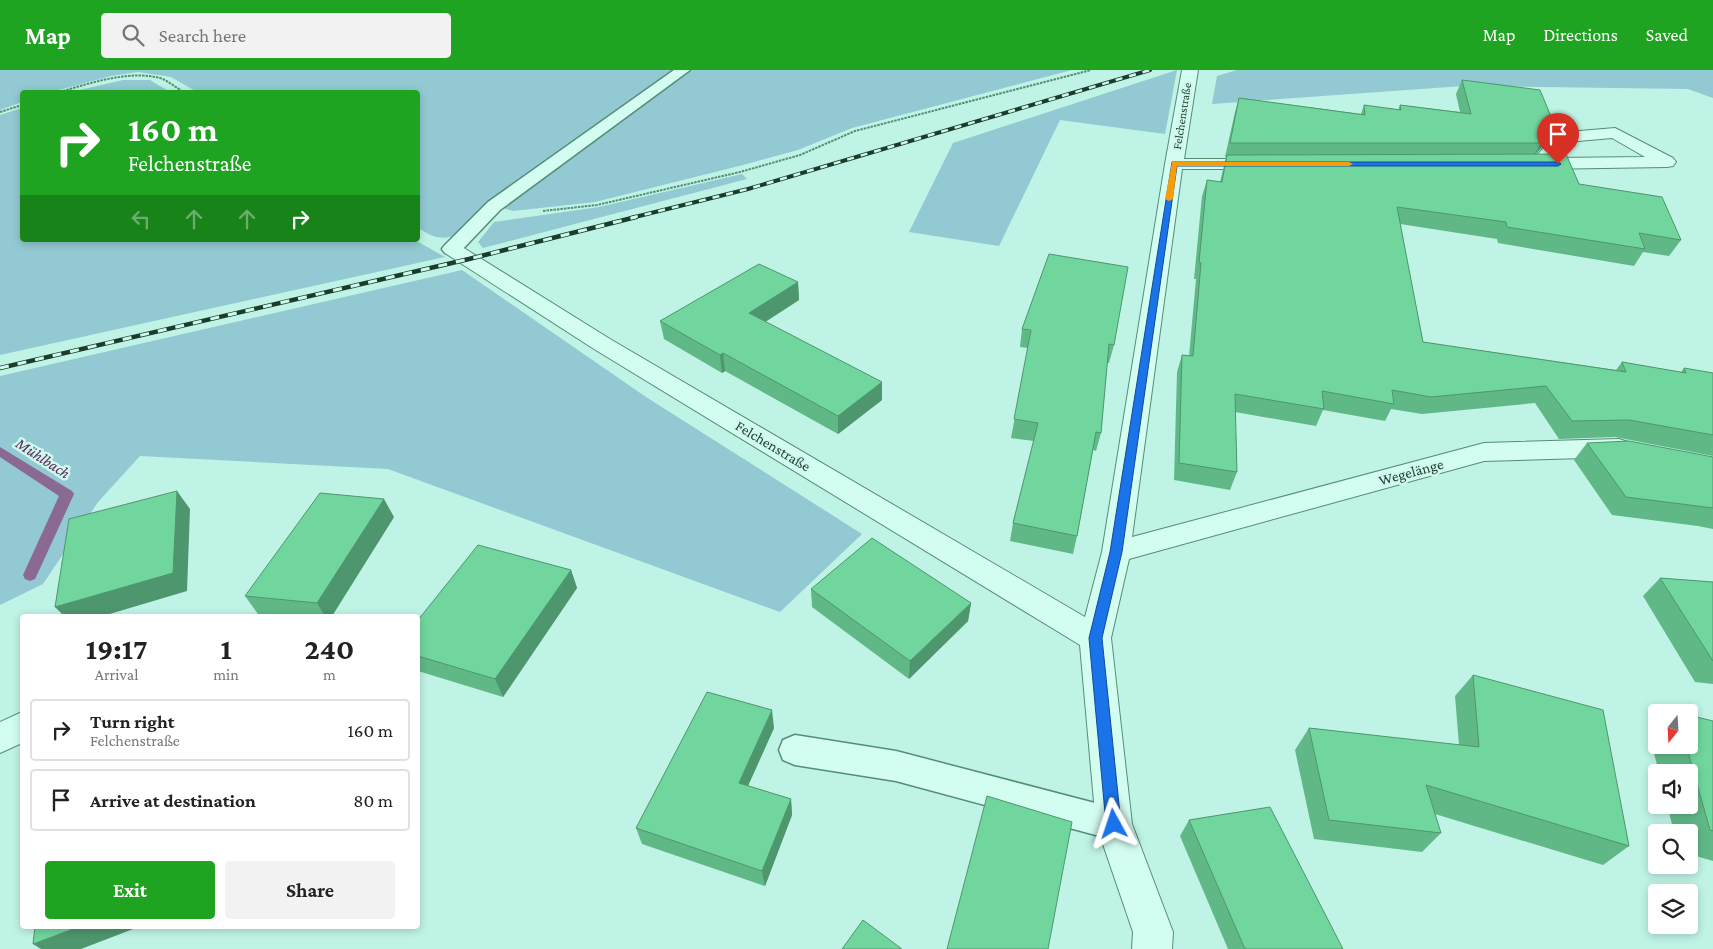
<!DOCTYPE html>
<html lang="en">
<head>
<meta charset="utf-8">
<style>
	body { margin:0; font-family:"Crimson Pro",serif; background:#f2f2f2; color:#222; height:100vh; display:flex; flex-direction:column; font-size:19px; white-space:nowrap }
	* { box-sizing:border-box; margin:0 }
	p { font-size:16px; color:#767676 }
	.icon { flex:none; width:28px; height:28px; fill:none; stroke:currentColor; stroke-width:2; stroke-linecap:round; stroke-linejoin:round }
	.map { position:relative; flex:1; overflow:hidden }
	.side { position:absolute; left:20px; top:544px; width:400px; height:315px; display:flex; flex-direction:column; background:#fff; border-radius:5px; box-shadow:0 2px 8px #0003 }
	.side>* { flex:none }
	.top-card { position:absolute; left:20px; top:20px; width:400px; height:152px; border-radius:5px; box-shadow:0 2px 8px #0003; background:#1ea420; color:#fff; overflow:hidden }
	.needle { width:32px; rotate:198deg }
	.tools { position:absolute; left:1648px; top:634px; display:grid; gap:10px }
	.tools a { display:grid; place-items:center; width:50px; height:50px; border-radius:5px; background:#fff; box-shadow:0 2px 8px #0003; font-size:25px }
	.pin { position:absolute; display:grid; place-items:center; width:42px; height:42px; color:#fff; margin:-51px -21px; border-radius:50% 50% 50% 0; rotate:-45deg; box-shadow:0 0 5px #0007 }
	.pin .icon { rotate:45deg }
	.me { position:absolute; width:55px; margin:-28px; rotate:355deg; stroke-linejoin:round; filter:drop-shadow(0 0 4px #0008) }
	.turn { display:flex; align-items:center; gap:18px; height:105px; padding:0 25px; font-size:22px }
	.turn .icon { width:65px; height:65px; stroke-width:2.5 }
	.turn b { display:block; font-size:35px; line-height:42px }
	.lanes { display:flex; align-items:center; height:48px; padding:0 25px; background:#0003; justify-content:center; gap:25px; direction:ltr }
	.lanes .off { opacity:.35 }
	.eta { display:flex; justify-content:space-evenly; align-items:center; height:85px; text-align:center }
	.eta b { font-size:30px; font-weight:700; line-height:35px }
	.button { display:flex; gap:10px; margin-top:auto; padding:10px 25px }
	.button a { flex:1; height:58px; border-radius:5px; background:#1ea420; color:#fff; font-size:20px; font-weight:700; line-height:58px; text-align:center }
	.button a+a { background:#f2f2f2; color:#222 }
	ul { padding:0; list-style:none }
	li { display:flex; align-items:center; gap:15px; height:62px; margin:0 10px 8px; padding:0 15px; border:2px solid #e0e0e0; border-radius:5px }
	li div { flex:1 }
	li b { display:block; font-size:19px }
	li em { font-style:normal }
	header { display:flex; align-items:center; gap:30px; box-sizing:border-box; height:70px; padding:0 25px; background:#1ea420; color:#fff }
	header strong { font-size:24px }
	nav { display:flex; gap:28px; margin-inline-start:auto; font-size:18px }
	.search { width:350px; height:45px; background:#f2f2f2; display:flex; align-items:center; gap:12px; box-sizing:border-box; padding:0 18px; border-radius:5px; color:#767676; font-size:19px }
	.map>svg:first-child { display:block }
</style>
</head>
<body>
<header>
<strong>Map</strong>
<div class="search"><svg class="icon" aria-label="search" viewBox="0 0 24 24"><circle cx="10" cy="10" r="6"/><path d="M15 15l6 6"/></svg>Search here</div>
<nav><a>Map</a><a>Directions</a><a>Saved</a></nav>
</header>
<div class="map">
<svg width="1713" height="879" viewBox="0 0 1713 879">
	<rect width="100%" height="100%" fill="#bff3e5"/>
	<g fill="#92c9d2">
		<path d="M0 0H674L457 164C442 172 431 166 418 158V22H197L171 7 138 2 111 6 51 22H22V32L0 40Z"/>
		<path d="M692 0H1072L852 58 798 80 743 95 595 132 513 141 503 138 511 129Z"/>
		<path d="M1177 0 1165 64 1060 50 999 176 909 162 953 73Z"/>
		<path d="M1237 0H1713V28L1688 19 1463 16 1212 34 1217 6Z"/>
		<path d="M123 10H150L170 22H71Z"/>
		<path d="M22 38V170H415L445 187 0 285V45Z"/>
		<path d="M742 104 747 109 483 178 478 172 494 152 599 137Z"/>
		<path d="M462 200 646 327 862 464 780 542 388 399 140 386 98 432 43 514 0 535V306Z"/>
	</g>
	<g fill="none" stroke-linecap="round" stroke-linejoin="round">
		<path fill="#8a6993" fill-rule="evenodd" d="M0 377 72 421 74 424 37 505 35 509 30 511 25 509 23 505 59 426 0 387Z"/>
		<defs>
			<g id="lane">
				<path d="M674 0H690L500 140 459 183 452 185 445 183 442 179 445 175 488 132Z"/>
				<path d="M795 665 896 681 1114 738 1126 742 1131 754 1126 766 1114 770 896 711 795 695 783 690 779 680 783 670Z"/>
			</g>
			<g id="street">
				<path d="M1182 0H1198L1184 89H1261L1267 90 1270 94 1267 98 1261 99H1182L1132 467 1484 373 1619 369 1628 372 1632 378 1628 384 1619 387 1484 391 1129 489 1111 568 1132 754 1173 862 1172 879H1132L1133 862 1096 754 1080 575 594 279 445 183 442 179 445 175 452 173 459 175 610 269 1085 547 1102 482 1165 94Z"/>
				<path d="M1615 58 1673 88 1676 92 1673 96 1667 97 1539 99 1528 98 1525 94 1528 90 1534 89 1556 63ZM1612 68 1645 87 1553 88 1567 72Z"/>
				<path d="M22 642V673L0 683V652Z"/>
			</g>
		</defs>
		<use href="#lane" stroke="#558e75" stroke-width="3"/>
		<use href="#street" stroke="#558e75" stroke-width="2"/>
		<g stroke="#558e75" stroke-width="2" stroke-dasharray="2.5 1" stroke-linecap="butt">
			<path d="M60 22C90 13 129 0 160 8 169 11 176 18 184 22"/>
			<path d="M0 42 22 35"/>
			<path d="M543 141 597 135 740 102 800 85 855 61 1091 0"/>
		</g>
		<use href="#lane" fill="#d3fdf1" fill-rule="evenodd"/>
		<use href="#street" fill="#d3fdf1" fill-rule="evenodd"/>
		<defs>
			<path id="rail-far1" d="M631 148 748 119 1150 0"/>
			<path id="rail" d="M0 298 469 189 636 147"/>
		</defs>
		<use href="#rail-far1" stroke="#1b3c2c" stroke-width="4"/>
		<use href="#rail" stroke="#1b3c2c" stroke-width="4.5"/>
		<use href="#rail-far1" stroke="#d0f9ee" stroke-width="2.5" stroke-dasharray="7" stroke-linecap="butt"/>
		<use href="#rail" stroke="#d0f9ee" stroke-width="3" stroke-dasharray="9" stroke-linecap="butt"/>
	</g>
	<g fill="#60b887">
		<path d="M1462 10 1547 71 1536 84 1579 114 1681 170 1669 186 1643 182 1634 196 1498 173 1497 169 1400 154 1423 272 1616 300 1622 292 1681 302 1684 298 1713 303V386L1615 367 1559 369 1535 333 1422 344 1391 339 1385 351 1323 340 1316 356 1235 342 1237 402 1230 420 1174 410 1177 302 1182 285 1189 286 1196 209H1194L1202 126 1207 110 1220 112 1226 87H1225L1235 42 1239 28 1361 44 1364 35 1398 40 1400 35 1460 42 1456 24Z"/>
		<path d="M798 212 799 230 765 252 882 312V330L838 364 725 301 722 303 664 269 660 251Z"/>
		<path d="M1022 259 1114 275 1109 293H1107L1101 363 1096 381 1093 380 1077 466 1073 484 1010 471 1013 453 1034 371 1011 368 1028 278 1020 277Z"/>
		<path d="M1587 373 1713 387V459L1698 456 1612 445 1574 390Z"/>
		<path d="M394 447 332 546H278L258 544 245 526Z"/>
		<path d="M571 500 577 518 503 627 418 601V550Z"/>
		<path d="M1660 508 1713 512V614L1695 612 1643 526Z"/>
		<path d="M811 519 971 533 968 551 909 609 812 537Z"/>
		<path d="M1473 605 1629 776 1603 795 1435 744 1441 763 1422 782 1314 769 1295 680 1309 658 1459 675 1455 626Z"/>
		<path d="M1713 651V791L1689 784V762H1674L1667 735H1689V702H1659L1649 665 1656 658V675H1689Z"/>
		<path d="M774 658 748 716 791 729 792 745 765 816 642 774 636 758Z"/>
		<path d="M1189 750 1343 879H1228L1180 766Z"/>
	</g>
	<g fill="#4e966e">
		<path d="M1555 56 1547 71 1533 87 1541 73Z"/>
		<path d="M798 212 799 230 751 261 749 243Z"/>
		<path d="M723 283 725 301 722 303 720 285Z"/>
		<path d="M882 312V330L838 364V346Z"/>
		<path d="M177 421 190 439 187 521 103 546H64L55 537Z"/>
		<path d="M384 429 394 447 332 546H325L317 533Z"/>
		<path d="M571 500 577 518 503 627 495 609Z"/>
		<path d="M971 533 968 551 909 609 910 591Z"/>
		<path d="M772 640 774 658 742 729 739 713Z"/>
		<path d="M791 729 792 745 765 816 762 801Z"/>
		<path d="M81 856H141L81 879H41L33 874Z"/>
	</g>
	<g fill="#70d69d" stroke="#4e966e">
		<path d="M1462 10 1540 20 1555 56 1541 73H1230L1239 28 1365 45 1364 35 1401 40 1400 35 1471 44Z"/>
		<path d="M1566 84 1579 114 1662 127 1681 170 1639 163 1645 179 1507 157 1506 152 1397 137 1423 272 1626 302 1622 292 1686 303 1684 298 1713 303V365L1629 350 1572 351 1546 316 1431 327 1392 320 1394 334 1322 321 1324 339 1235 324 1237 402 1179 393 1182 285 1193 286 1201 193 1199 192 1207 110 1222 112 1227 85Z"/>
		<path d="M1049 184 1128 197 1114 275 1109 274 1101 363 1096 362 1077 466 1013 453 1038 353 1014 349 1031 260 1022 259Z"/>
		<path d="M759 194 798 212 749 243 882 312 838 346 723 283 720 285 660 251Z"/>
		<path d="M1629 371 1713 387V438L1626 427 1587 373Z"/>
		<path d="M177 421 173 503 55 537 69 449Z"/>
		<path d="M320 423 384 429 317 533 245 526Z"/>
		<path d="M872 468 971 533 910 591 811 519Z"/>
		<path d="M478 475 571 500 495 609 418 586V550Z"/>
		<path d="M1660 508 1713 512V591Z"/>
		<path d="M1473 605 1603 640 1629 776 1426 715 1441 763 1329 750 1309 658 1479 677Z"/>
		<path d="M707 622 772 640 739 713 791 729 762 801 636 758Z"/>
		<path d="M1689 645 1713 651V761L1710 760 1686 675H1689Z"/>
		<path d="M987 726 1072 752 1048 879H947Z"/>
		<path d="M1270 737 1343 879H1245L1189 750Z"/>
		<path d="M863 850 902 879H842Z"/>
		<path d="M35 856H81L33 874Z"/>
	</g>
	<path fill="#1a73e8" stroke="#114b97" d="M1172 92H1558L1561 94 1558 96H1177L1122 482 1102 568 1121 754 1119 759 1114 761 1108 759 1106 754 1089 568 1110 482Z"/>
	<path fill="#f59e0b" d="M1172 92H1349L1353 94 1349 96H1177L1173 129 1169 131 1165 129Z"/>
	<g text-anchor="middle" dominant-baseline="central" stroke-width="5" stroke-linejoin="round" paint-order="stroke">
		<g font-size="12" fill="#1b3c2c" stroke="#d0f9ee">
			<text transform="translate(1182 46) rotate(-81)">Felchenstraße</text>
		</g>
		<g font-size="15" fill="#1b3c2c" stroke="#d0f9ee">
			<text transform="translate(773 376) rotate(31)">Felchenstraße</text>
			<text transform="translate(1411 402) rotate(-15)">Wegelänge</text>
		</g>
		<g font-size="16" font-style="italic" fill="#5b295d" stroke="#d0f9ee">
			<text transform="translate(43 388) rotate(33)">Mühlbach</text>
		</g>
	</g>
</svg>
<div class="tools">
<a><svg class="needle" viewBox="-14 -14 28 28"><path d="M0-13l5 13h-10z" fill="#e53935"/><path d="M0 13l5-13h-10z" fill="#767676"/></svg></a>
<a><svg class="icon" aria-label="sound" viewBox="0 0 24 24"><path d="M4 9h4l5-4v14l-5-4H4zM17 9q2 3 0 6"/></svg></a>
<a><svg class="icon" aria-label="search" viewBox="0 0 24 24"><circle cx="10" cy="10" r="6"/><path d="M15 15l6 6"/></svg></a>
<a><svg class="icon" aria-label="layers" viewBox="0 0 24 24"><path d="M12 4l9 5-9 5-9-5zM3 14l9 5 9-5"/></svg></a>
</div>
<div class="pin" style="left:1558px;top:94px;background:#d93025"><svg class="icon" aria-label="arrive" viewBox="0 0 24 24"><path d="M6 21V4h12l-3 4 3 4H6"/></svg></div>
<svg class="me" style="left:1114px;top:754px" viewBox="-20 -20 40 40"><path d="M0-17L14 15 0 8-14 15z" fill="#1a73e8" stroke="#fff" stroke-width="4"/></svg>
<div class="top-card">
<div class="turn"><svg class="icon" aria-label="right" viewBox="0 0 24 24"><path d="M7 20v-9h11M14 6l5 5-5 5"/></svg><div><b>160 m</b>Felchenstraße</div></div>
<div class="lanes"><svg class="icon off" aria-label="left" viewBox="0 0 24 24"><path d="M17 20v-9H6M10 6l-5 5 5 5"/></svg><svg class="icon off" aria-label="ahead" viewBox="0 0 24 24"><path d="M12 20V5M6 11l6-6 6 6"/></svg><svg class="icon off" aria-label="ahead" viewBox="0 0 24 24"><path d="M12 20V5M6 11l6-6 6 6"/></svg><svg class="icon" aria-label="right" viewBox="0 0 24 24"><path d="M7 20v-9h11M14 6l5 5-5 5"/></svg></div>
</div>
<section class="side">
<div class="eta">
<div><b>19:17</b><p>Arrival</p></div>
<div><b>1</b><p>min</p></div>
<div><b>240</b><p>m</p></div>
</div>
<ul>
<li><svg class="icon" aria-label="right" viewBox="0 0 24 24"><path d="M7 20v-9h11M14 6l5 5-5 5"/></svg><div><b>Turn right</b><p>Felchenstraße</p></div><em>160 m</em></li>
<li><svg class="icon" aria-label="arrive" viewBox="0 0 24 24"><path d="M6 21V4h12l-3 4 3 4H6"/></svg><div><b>Arrive at destination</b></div><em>80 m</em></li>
</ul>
<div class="button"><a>Exit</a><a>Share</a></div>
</section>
</div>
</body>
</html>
